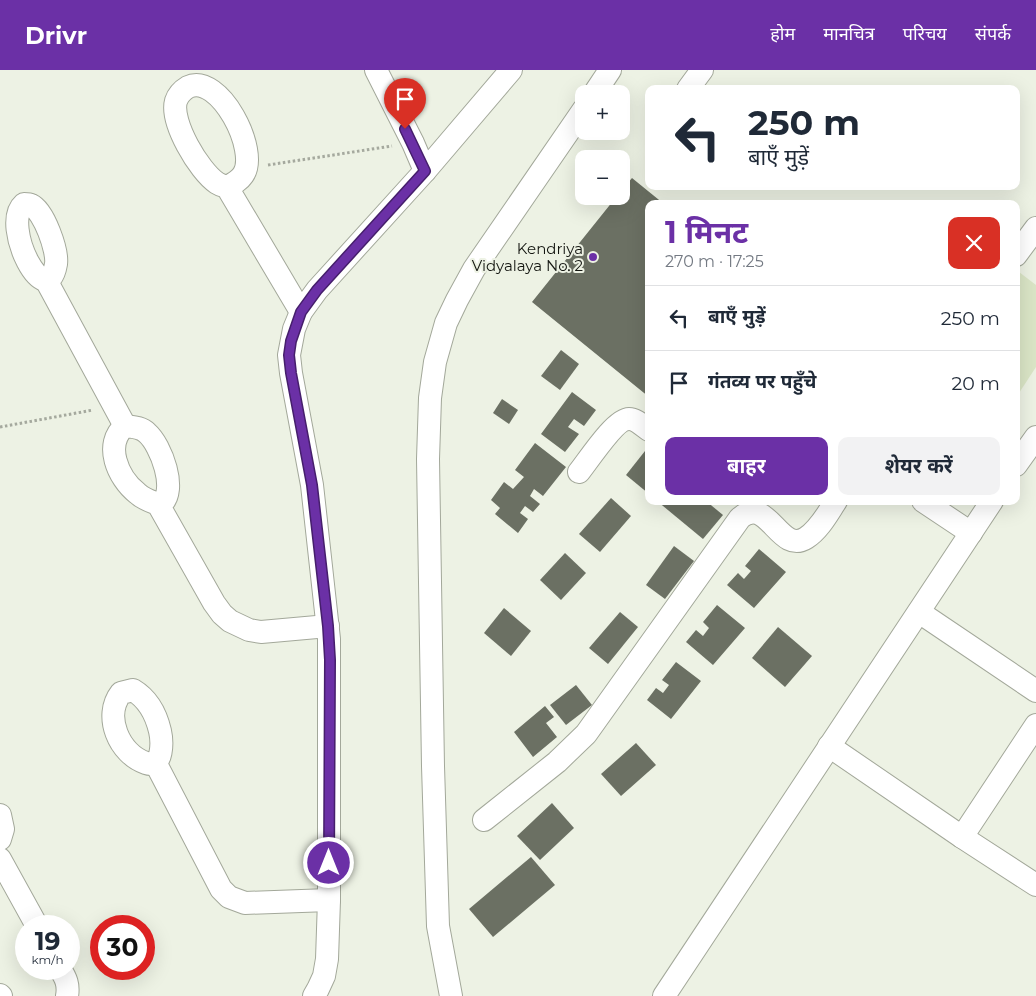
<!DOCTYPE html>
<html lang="hi">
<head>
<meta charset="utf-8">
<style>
	body { margin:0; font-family:Montserrat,"Noto Sans Devanagari",sans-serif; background:#f2f2f3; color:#1f2937; height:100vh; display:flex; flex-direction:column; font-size:19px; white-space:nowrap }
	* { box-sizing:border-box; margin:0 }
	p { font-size:16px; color:#747a83 }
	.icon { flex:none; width:28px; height:28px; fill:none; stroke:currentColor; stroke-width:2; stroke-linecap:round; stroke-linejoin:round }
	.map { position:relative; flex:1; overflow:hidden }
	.side { position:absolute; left:645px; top:130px; width:375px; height:305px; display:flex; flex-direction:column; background:#fff; border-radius:10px; box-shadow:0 5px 20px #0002 }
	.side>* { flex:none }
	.banner { position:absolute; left:645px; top:15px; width:375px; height:105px; border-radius:10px; box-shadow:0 5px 20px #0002; background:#fff; color:#1f2937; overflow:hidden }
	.controls { position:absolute; left:575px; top:15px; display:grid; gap:10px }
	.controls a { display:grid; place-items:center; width:55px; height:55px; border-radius:10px; background:#fff; box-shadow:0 5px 20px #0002; font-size:25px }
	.speed { position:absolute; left:15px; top:845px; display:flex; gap:10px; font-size:25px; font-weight:700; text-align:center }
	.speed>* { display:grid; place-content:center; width:65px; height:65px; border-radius:50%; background:#fff; box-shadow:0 5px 20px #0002; line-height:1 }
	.speed small { font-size:12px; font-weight:400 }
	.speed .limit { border:8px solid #d22; background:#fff; color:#111 }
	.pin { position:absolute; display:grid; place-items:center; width:42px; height:42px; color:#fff; margin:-51px -21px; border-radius:50% 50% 50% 0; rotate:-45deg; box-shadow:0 0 5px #0007 }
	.pin .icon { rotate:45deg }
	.me { position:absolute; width:55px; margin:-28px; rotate:0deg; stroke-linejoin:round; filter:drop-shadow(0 0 4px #0008) }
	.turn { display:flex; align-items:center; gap:18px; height:105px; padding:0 20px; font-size:22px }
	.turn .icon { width:65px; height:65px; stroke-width:2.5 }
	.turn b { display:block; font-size:35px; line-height:42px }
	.round { display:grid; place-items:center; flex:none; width:52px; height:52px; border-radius:10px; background:#f2f2f3 }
	.overview { display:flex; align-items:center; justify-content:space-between; height:85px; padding:0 20px }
	h1 { font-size:30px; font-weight:700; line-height:38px; color:#6b30a6 }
	.primary-button { display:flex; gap:10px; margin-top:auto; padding:10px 20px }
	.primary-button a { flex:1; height:58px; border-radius:10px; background:#6b30a6; color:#fff; font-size:20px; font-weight:700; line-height:58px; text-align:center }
	.primary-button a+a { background:#f2f2f3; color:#1f2937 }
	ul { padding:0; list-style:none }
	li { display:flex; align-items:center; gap:15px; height:65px; padding:0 20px; border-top:1px solid #e0e1e3 }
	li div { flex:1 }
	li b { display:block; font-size:19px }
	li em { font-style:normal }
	header { display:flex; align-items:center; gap:30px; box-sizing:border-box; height:70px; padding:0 25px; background:#6b30a6; color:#fff }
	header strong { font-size:24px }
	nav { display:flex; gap:28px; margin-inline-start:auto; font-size:18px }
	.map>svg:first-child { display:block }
</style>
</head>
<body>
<header>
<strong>Drivr</strong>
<nav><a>होम</a><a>मानचित्र</a><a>परिचय</a><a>संपर्क</a></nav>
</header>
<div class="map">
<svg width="1036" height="926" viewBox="0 0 1036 926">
	<rect width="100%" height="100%" fill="#edf2e4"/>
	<path fill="#dae5c6" d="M1019 202 1036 215V297L1019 323 1016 321V206Z"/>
	<g fill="#6b7063">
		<path d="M632 108 664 134H649V327L532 232 617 126H621V121Z"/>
		<path d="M561 280 579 294 560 320 541 306Z"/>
		<path d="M572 322 596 340 584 356 574 349 568 357 579 364 565 382 541 364Z"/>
		<path d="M502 329 518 340 509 354 493 343Z"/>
		<path d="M535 373 566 397 543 426 534 419 530 426 540 434 533 442 525 436 520 443 528 449 518 463 495 444 500 438 491 430 504 412 513 419 524 407 515 400Z"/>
		<path d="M645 381 649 384V424L626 405Z"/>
		<path d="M611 428 631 446 600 482 579 464Z"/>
		<path d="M657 431H706L723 445 703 469Z"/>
		<path d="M674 476 694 491 665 529 646 515Z"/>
		<path d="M759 479 786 502 754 538 727 515 738 503 744 509 751 501 745 496Z"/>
		<path d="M565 483 586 503 561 530 540 510Z"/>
		<path d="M717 535 745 558 713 595 686 572 696 560 703 566 709 558 703 552Z"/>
		<path d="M504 538 531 561 511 586 484 563Z"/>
		<path d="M620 542 638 557 608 594 589 578Z"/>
		<path d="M778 557 812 586 785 617 752 588Z"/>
		<path d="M676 592 701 611 671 649 647 630 656 618 663 623 669 615 662 610Z"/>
		<path d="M576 615 592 635 566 655 550 635Z"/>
		<path d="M545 636 554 647 546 653 557 667 533 687 514 662Z"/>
		<path d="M636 673 656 695 621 726 601 704Z"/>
		<path d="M552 733 574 758 540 790 517 766Z"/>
		<path d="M531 787 555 815 493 867 469 839Z"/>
	</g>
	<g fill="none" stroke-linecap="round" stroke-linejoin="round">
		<defs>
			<g id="minor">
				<path d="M376 0 413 73 425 101"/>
				<path d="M688 19 702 0"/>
				<path d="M594 24 610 0"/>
				<path d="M227 117C233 114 239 111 243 105 260 81 219 2 188 17 183 20 178 25 176 31 170 52 199 101 217 113 220 115 224 116 227 117L301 242"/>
				<path d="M24 134C26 134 29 134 31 135 44 141 58 181 56 194 47 246 0 155 24 134Z"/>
				<path d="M1016 185 1036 158"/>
				<path d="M46 210 125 356"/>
				<path d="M1016 395 1036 367"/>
				<path d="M579 402C588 391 615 349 629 349 636 349 643 356 649 360"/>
				<path d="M923 431 971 463"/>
				<path d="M158 434H161C178 421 161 375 147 363 141 357 132 357 125 356 103 374 118 408 137 423 143 429 150 431 158 434L214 533 222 544 230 551 249 560 261 562 328 556"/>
				<path d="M919 542 1036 621"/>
				<path d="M133 620C148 629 156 644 160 661 162 670 164 699 146 693 119 684 103 646 121 623Z"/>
				<path d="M829 676 962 767 1036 815"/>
				<path d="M155 692 221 819 229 827 245 833 329 830"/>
				<path d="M0 745 3 759 0 769"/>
				<path d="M484 750 557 692 586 664 740 448C768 424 779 485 806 468 819 460 828 443 836 431"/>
				<path d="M962 767 1036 655"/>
				<path d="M0 789 37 856"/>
				<path d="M60 899C66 908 69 915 67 926"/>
				<path d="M0 925 1 926"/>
				<path d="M314 926 318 919 324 906 327 889 329 830V569L312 415 291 303 289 285 294 259 301 242 317 220 425 101 511 0"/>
				<path d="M451 926 438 856 433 696 428 389 430 328 435 292 446 253 457 230 474 199 584 39"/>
				<path d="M664 926 992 431"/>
			</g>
		</defs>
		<use href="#minor" stroke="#a3a89a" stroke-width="24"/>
		<g stroke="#a5a99e" stroke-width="3" stroke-dasharray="2.5 2.5" stroke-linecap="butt">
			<path d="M268 95 392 76"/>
			<path d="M0 357 93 340"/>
		</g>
		<use href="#minor" stroke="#fff" stroke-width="22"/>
	</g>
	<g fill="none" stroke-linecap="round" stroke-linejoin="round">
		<defs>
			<path id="route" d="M329 793 330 590 328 556 312 415 291 303 289 285 291 271 301 242 317 220 425 101 405 59"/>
		</defs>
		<use href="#route" stroke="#461f6c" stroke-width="12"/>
		<use href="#route" stroke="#6b30a6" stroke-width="9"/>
	</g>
	<circle fill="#6b30a6" stroke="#edf2e4" stroke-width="2" cx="593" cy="187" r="5"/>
	<g text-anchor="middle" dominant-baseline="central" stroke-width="4" stroke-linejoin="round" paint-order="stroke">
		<g font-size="15" fill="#141611" stroke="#edf2e4" text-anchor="end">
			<text x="583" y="178">Kendriya<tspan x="583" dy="17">Vidyalaya No. 2</tspan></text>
		</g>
	</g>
</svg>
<div class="controls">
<a>+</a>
<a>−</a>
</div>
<div class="speed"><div>19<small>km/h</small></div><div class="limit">30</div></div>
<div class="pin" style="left:405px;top:59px;background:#d93025"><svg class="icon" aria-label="arrive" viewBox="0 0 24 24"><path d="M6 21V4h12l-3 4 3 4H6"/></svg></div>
<svg class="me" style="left:329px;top:793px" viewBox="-20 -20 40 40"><circle r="17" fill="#6b30a6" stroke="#fff" stroke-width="3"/><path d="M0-11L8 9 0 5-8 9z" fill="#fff"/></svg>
<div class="banner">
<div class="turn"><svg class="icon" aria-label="left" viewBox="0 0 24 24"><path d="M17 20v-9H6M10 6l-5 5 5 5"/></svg><div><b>250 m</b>बाएँ मुड़ें</div></div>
</div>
<section class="side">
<div class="overview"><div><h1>1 मिनट</h1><p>270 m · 17:25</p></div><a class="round" style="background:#d93025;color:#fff"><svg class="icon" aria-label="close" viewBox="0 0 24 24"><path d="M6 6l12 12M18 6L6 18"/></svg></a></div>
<ul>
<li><svg class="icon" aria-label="left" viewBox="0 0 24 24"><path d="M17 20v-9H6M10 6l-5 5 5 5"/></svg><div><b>बाएँ मुड़ें</b></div><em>250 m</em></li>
<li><svg class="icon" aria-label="arrive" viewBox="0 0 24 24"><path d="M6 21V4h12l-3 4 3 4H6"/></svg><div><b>गंतव्य पर पहुँचे</b></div><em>20 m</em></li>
</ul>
<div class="primary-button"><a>बाहर</a><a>शेयर करें</a></div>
</section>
</div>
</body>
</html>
